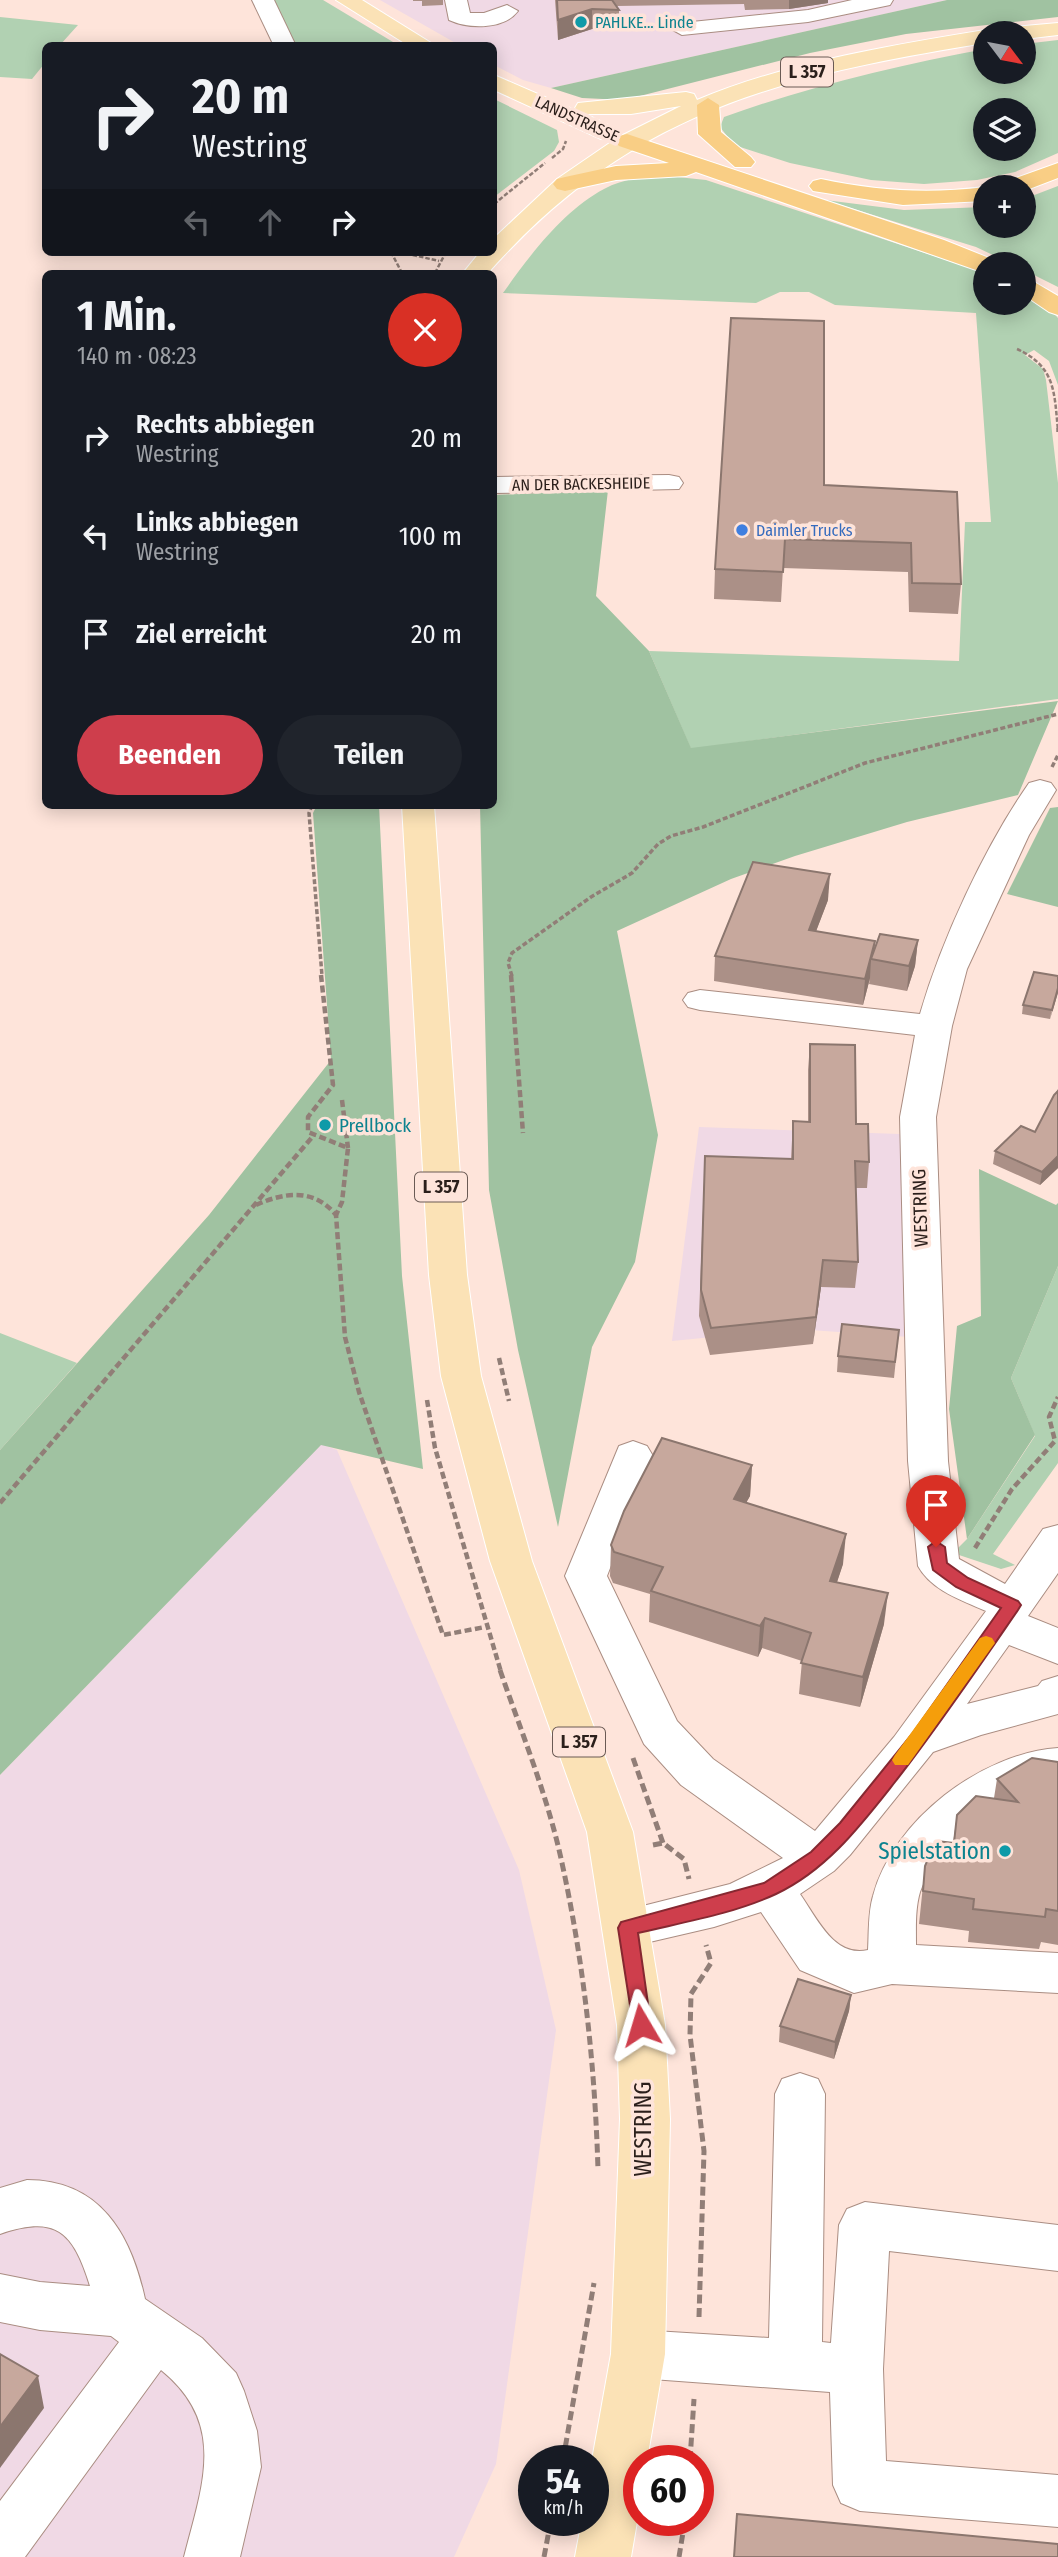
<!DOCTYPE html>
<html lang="de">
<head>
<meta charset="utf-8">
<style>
	body { margin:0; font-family:"Fira Sans Condensed",sans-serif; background:#20242c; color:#f1f3f6; height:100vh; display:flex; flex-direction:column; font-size:26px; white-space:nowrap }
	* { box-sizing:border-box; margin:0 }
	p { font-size:23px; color:#9ea1a6 }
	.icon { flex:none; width:38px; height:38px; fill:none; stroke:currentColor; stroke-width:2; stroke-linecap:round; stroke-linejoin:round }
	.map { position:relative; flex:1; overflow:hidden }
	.side { position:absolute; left:42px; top:270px; width:455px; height:539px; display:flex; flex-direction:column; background:#171b24; border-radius:10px; box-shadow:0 4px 18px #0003 }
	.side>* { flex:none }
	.hud { position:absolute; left:42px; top:42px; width:455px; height:214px; border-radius:10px; box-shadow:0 4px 18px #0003; background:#171b24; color:#f1f3f6; overflow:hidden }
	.needle { width:46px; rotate:122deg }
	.fabs { position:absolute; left:973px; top:21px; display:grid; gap:14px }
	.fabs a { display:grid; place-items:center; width:63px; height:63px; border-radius:50%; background:#171b24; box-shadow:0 4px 18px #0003; font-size:35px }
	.speed { position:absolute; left:518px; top:2445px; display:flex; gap:14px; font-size:35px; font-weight:700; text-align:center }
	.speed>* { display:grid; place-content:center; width:91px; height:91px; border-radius:50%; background:#171b24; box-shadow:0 4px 18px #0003; line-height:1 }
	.speed small { font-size:18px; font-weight:400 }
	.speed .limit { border:10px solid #d22; background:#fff; color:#111 }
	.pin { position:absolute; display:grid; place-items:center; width:60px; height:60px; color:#fff; margin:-72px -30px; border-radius:50% 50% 50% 0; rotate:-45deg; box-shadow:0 0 7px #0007 }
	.pin .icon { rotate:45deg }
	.me { position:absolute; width:77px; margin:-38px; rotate:353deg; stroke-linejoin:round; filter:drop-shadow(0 0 5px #0008) }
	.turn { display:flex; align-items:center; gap:24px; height:147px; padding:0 35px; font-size:32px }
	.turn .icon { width:91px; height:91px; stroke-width:2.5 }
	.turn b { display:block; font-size:49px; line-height:60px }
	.lanes { display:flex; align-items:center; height:66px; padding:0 35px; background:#0003; justify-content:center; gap:35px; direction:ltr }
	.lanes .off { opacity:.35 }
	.round { display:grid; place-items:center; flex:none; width:74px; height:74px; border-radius:37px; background:#20242c }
	.head { display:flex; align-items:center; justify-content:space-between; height:119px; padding:0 35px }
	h1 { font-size:42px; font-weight:700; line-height:52px }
	.primary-button { display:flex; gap:14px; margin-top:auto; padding:14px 35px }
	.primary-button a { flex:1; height:80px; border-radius:42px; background:#ce3e4c; color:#fff; font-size:28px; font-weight:700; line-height:80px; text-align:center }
	.primary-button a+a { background:#20242c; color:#f1f3f6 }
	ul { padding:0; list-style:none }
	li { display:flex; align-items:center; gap:21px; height:98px; padding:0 35px }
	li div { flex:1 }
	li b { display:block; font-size:26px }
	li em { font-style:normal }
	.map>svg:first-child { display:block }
</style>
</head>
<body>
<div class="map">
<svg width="1058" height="2557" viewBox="0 0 1058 2557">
	<rect width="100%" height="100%" fill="#fee4da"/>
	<g fill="#f0d9e5">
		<path d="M380 0H947L551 88 523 80 494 65V46L459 45Z"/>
		<path d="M699 1127 900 1134 909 1337 796 1329 672 1341Z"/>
		<path d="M321 1444 337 1450 519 1870 556 2030 496 2464 454 2557H0V1775Z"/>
	</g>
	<g fill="#b1d1b2" fill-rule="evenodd">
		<path d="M271 0H323L398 45H293Z"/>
		<path d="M0 17 78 25 60 45 46 46 45 63 32 79 0 77Z"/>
		<path d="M1058 40V153L1015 172 977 180 924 184 871 180 790 163 734 145 720 127 724 117C810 86 896 66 985 49V72H1024V44ZM985 110H1024V149H985Z"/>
		<path d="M494 99 557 130 559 142 554 151 494 197Z"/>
		<path d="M668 176 706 180 985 273V303H1024V293L1047 306 1058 318V385L1049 361 1034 350 1025 355 1043 369 1046 380 1058 483V699L691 749 649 651 959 661 965 522H991L976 313 835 305 809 292H780L756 303 503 293C529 256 564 210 604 189 624 178 646 177 668 176Z"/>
		<path d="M1058 186V287L1024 270V264H1012L976 247 825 200 904 210 985 207V226H1024V199Z"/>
		<path d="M1058 1266V1463L993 1554 1015 1565 1001 1569 953 1553 967 1539 1035 1436 1011 1378Z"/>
		<path d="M0 1333 77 1363 0 1450Z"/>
	</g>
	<g fill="#a0c2a1">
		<path d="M947 0H1058V17L906 34 810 53 624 100 582 98 551 88Z"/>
		<path d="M608 490 596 596 649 651 691 748 1058 701 1018 795 907 822 795 856 731 879 617 931 658 1135 635 1262 592 1347 558 1527 518 1350 489 1190 480 805H494V495Z"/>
		<path d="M317 805H379L402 1276 423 1469 321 1445 0 1775V1450L209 1215 331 1060 313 813Z"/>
		<path d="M1058 807V907L1007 894 1050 808Z"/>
		<path d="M979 1169 1056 1205 1058 1203V1266L1011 1378 1035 1435 967 1539 949 1409 957 1326 981 1316Z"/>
	</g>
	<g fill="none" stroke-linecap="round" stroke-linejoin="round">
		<defs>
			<g id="minor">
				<path d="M252 0H274L296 46H274Z"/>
				<path d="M445 0H467L470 13H484L507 5 518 11C504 30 468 29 449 20Z"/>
				<path d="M852 0H893L890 5 808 22 682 35 671 29 682 23 808 10Z"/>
				<path d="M669 475 679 477 683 483 679 489 494 493V477Z"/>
				<path d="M1040 780 1051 783 1056 790 1029 835 967 969 952 1026 936 1117 948 1461 959 1559 1005 1584 1043 1529 1058 1525V1573L1028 1616 1058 1628V1664L1009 1645 967 1704 1038 1686 1042 1681 1058 1676V1714L981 1735 933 1752 850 1855 834 1871 800 1894C817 1918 834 1958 868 1950 869 1932 868 1913 873 1896 893 1820 982 1753 1058 1748V1784C1047 1784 1036 1784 1026 1788 989 1805 934 1852 920 1892 915 1909 916 1928 916 1945L1058 1953V1993L892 1984 854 1993 800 1970 761 1912 714 1927 628 1947 611 1942 604 1928 611 1914 730 1884 783 1858 681 1785 644 1744 565 1576 619 1446 633 1441 647 1446 653 1456 607 1576 677 1721 713 1759 815 1831 894 1737 986 1611C961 1600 931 1590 918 1566L908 1461 900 1117 915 1035 700 1010 688 1007 683 1000 688 993 700 990 920 1014C942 939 984 848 1029 783Z"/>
				<path d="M800 2073 818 2079 825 2094 822 2342 831 2343 839 2225 847 2209 865 2202 1058 2225V2271L889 2251 883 2369 886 2461 1058 2475V2527L860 2511 841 2503 833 2485 830 2392 638 2378 619 2371 611 2354 619 2337 638 2330 769 2338 775 2094 782 2079Z"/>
				<path d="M27 2180C100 2180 131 2234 145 2299L202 2338 236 2373 244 2391 257 2431 261 2467 240 2557H184C202 2486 228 2424 161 2370L25 2557H0V2501L119 2342 111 2336 40 2330 0 2322V2274L40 2282 90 2286C73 2231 56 2215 0 2234V2188Z"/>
			</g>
			<g id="major">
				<path d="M336 0H362L436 46H409Z"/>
				<path d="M1058 23V35L1024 39V33H1003L1014 27Z"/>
				<path d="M985 30 993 33H985V43C781 76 631 111 488 273H463L480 252H494V238L557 179 614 140 601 139 494 90V75L577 111 575 108 578 103 686 92 694 94 697 100C788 62 888 46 985 30ZM681 106 619 137 621 134 617 129 585 114H631Z"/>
				<path d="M402 805H434L467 1275 481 1376 532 1561 633 1832 665 2025 670 2119 665 2354 647 2460H639V2510L631 2557H575L582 2520H593L592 2460 611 2354 620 2119 617 2025 587 1832 490 1561 441 1376 429 1275Z"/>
			</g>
			<g id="highway">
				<path d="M708 98 719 105 721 132 751 157 755 162 751 167H735L698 134 697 105Z"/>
				<path d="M627 134 944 240 994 260 997 264H985V272L976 270 696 172 686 176 616 180 565 191 557 189 553 184 557 179 565 177 616 166 669 163 619 146 615 141 619 136Z"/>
				<path d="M1058 163V178L1024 191V187H1001L1005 182Z"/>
				<path d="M821 179C876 191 929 194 985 187H987L985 201 903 205 813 191 809 186 813 181Z"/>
				<path d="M1024 276 1058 296V315L1049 312 1024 295Z"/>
			</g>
		</defs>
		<use href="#minor" stroke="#aa8d82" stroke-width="2"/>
		<use href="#major" stroke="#fff" stroke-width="2"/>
		<use href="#highway" stroke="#fff" stroke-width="2"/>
		<g stroke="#917e77" stroke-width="2.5" stroke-dasharray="4.5 2" stroke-linecap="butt">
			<path d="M552 158 563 149 566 141"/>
			<path d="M494 204 545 163"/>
			<path d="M391 252 402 273"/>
			<path d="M400 252 439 261"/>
			<path d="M435 273 446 252"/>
			<path d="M1017 349C1056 367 1054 392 1058 430"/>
		</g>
		<g stroke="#917e77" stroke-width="3.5" stroke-dasharray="5 2.5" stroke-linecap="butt">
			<path d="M1058 428V432"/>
			<path d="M1052 767 1058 755"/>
			<path d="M312 805 309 813 322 976"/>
			<path d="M512 976 508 963 512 953 591 897 632 873 658 844 671 836 703 827 865 763 1058 714"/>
		</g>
		<g stroke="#917e77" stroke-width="4.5" stroke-dasharray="7 3.5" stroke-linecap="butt">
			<path d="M321 975 333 1085 308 1117V1132L348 1148 342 1202 336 1215"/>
			<path d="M511 975 523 1133"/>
			<path d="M342 1100 348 1148"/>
			<path d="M256 1205C285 1192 314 1188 336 1215L345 1337 359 1392 443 1635 485 1627"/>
			<path d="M499 1358 509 1401"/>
			<path d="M427 1400 435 1448 501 1672"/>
			<path d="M0 1503 314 1135"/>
			<path d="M975 1548 1012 1489 1055 1441 1049 1417 1058 1397"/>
		</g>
		<g stroke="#917e77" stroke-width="5" stroke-dasharray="9 4.5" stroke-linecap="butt">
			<path d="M500 1670C522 1734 548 1797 562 1863 584 1964 595 2067 598 2170"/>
			<path d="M633 1758 663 1843"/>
			<path d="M653 1845 663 1843 684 1859 689 1879"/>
			<path d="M699 2317 704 2151 690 2035 691 1994 711 1963 706 1945"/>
			<path d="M563 2460 594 2283"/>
			<path d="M690 2460 694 2399"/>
			<path d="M544 2557 551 2520"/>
			<path d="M679 2557 685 2520"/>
		</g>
		<use href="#minor" fill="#fff" fill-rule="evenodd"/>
		<use href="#major" fill="#fbe2b6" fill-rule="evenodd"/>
		<use href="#highway" fill="#f9ce85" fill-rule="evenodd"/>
	</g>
	<g fill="#ab9087">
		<path d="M413 0H443V5L422 6V1H413Z"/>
		<path d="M555 0H828V3L789 9 745 10 744 4 617 6 619 10V30L592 29 558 40Z"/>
		<path d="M824 485 957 492 961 584 958 614 909 612 908 572 783 568 781 602 714 599 715 569Z"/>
		<path d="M828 900 816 931 874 950 918 940 915 966 907 991 869 984 870 978 863 1005 714 981 715 956Z"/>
		<path d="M1058 976 1050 1019 1022 1014 1023 1005Z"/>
		<path d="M810 1044 856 1124 869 1162 867 1188H856L858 1262 855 1288 821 1287 813 1344 710 1355 699 1316 705 1156 791 1159 793 1121 808 1122V1070Z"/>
		<path d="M1058 1089V1168L1040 1185 993 1164 995 1151 1035 1132Z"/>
		<path d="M899 1330 894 1378 837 1372 838 1356Z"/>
		<path d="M752 1465 750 1496 746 1502 843 1564 837 1582 884 1624 860 1707 799 1694 802 1661 762 1648 758 1657 649 1622 650 1594 613 1583 610 1576 611 1545Z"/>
		<path d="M1058 1762V1945L1041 1942 1039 1949 968 1942 969 1931 919 1924 925 1866 953 1843 957 1815 994 1798 997 1779Z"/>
		<path d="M851 1995 849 2011 834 2059 779 2042 780 2026Z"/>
	</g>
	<g fill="#8b766e">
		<path d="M789 0H828V3L789 9Z"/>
		<path d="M592 9V29L558 40V20Z"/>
		<path d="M830 874 828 900 807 955 809 930Z"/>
		<path d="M918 940 915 966 907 991 909 966Z"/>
		<path d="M875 941 874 959H871L870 978 863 1005 865 979Z"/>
		<path d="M1058 988V993L1050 1019 1052 1010Z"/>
		<path d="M1058 1156V1168L1040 1185 1042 1172Z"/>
		<path d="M823 1260 821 1287 813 1344 816 1317Z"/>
		<path d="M752 1465 750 1496 732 1529 734 1499Z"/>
		<path d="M846 1534 843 1564 827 1612 830 1581Z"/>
		<path d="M888 1593 884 1624 860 1707 863 1677Z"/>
		<path d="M765 1618 762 1648 758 1657 760 1626Z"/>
		<path d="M851 1995 849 2011 834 2059 835 2042Z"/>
		<path d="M38 2376 44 2408 0 2468V2427Z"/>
	</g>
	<g fill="#c7a89d" stroke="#8b766e" stroke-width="2">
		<path d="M557 0H612L619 10 592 9 558 20Z"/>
		<path d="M731 318 824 321V485L957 492 961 584 912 583 911 543 785 539 783 572 715 569Z"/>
		<path d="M753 862 830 874 809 930 875 941 865 979 715 956Z"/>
		<path d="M880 934 918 940 909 966 871 959Z"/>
		<path d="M1034 972 1058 976V988L1052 1010 1023 1005Z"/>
		<path d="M810 1044 855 1045 856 1124H868L869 1162 855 1161 858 1262 823 1260 816 1317 711 1328 701 1290 705 1156 793 1159V1121L810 1122Z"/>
		<path d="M1058 1091V1156L1042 1172 995 1151 1021 1126 1035 1132 1054 1095Z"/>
		<path d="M842 1324 899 1330 895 1362 838 1356Z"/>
		<path d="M662 1438 752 1465 734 1499 846 1534 830 1581 888 1593 863 1677 801 1663 811 1633 765 1618 760 1626 651 1591 663 1567 614 1552 611 1545 624 1511Z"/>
		<path d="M1032 1758 1058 1762V1911L1046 1909 1045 1917 973 1909 974 1899 923 1891 925 1866 934 1845 937 1841 954 1843 957 1815 976 1796 1018 1802 997 1779Z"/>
		<path d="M798 1979 851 1995 835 2042 780 2026Z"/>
		<path d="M0 2354 38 2376 0 2427Z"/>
		<path d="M737 2514 1058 2544V2557H734Z"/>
	</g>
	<path fill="#ce3e4c" stroke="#862831" stroke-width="2" d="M936 1541 945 1547 947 1563 968 1578 1018 1601 1021 1605 1018 1610C978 1668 938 1727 895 1782 861 1825 827 1870 776 1894 733 1914 684 1922 638 1933L651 2025 648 2031 641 2034 634 2031 618 1928 621 1922 764 1883 811 1852 840 1823 912 1734 1001 1608 956 1587 933 1570 928 1547Z"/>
	<path fill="#f59e0b" d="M986 1636 992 1638 995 1643 992 1647 908 1765H895L892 1760 895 1755 980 1638Z"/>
	<g fill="#0f9aa8" stroke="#fee4da" stroke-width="2.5">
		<circle cx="581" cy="22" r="7"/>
		<circle cx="325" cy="1125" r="7"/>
		<circle cx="1005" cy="1851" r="7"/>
	</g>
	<circle fill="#3f7fe0" stroke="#fee4da" stroke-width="2.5" cx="742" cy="530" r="7"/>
	<g text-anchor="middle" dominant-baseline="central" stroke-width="7" stroke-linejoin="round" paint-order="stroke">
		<g font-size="16" fill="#0d838f" stroke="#fee4da" text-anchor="start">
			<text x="595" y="22">PAHLKE... Linde</text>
		</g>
		<g font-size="16" fill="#2b1f1b" stroke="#fee4da">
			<text transform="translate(577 119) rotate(24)">LANDSTRASSE</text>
			<text transform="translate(581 484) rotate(-1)">AN DER BACKESHEIDE</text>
		</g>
		<g font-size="16" fill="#366cbe" stroke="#fee4da" text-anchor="start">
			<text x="756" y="530">Daimler Trucks</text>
		</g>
		<g fill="#fee4da" stroke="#6a5a54" stroke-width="2">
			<rect x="781" y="57.5" width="52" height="29" rx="5"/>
			<rect x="415" y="1172.5" width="52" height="29" rx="5"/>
			<rect x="553" y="1727.5" width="52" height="29" rx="5"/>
		</g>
		<g font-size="18" font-weight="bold" fill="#2b1f1b">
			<text x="807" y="72">L 357</text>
			<text x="441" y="1187">L 357</text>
			<text x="579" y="1742">L 357</text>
		</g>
		<g font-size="19" fill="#0d838f" stroke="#fee4da" text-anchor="start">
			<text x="339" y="1125">Prellbock</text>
		</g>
		<g font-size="19" fill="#2b1f1b" stroke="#fee4da">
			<text transform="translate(920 1208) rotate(-92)">WESTRING</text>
		</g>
		<g font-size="23" fill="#0d838f" stroke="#fee4da" text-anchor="end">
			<text x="991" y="1851">Spielstation</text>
		</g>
		<g font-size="23" fill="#2b1f1b" stroke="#fee4da">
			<text transform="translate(643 2129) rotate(-90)">WESTRING</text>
		</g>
	</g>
</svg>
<div class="fabs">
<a><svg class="needle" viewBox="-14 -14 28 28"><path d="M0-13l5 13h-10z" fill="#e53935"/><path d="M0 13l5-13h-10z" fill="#9ea1a6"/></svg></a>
<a><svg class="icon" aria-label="layers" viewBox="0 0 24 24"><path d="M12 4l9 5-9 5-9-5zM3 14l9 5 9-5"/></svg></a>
<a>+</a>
<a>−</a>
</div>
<div class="speed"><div>54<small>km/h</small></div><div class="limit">60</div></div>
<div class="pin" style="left:936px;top:1547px;background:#d93025"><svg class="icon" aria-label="arrive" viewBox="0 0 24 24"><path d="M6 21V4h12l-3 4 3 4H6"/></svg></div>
<svg class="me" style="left:641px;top:2025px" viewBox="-20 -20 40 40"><path d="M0-17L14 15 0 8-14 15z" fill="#ce3e4c" stroke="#fff" stroke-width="4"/></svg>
<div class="hud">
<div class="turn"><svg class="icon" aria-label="right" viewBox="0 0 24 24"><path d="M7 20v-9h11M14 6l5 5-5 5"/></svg><div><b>20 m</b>Westring</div></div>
<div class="lanes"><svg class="icon off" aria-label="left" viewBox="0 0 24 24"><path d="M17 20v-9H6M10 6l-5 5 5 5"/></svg><svg class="icon off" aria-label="ahead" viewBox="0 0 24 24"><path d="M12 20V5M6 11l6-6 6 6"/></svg><svg class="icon" aria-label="right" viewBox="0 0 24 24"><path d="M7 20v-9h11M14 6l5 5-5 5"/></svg></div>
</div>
<section class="side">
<div class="head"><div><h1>1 Min.</h1><p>140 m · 08:23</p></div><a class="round" style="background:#d93025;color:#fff"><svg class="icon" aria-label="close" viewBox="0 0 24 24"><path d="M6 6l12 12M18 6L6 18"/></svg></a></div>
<ul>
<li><svg class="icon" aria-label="right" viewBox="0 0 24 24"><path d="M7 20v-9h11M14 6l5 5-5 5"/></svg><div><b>Rechts abbiegen</b><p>Westring</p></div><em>20 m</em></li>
<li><svg class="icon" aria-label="left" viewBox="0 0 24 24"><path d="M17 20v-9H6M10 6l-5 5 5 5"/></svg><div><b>Links abbiegen</b><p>Westring</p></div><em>100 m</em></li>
<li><svg class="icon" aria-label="arrive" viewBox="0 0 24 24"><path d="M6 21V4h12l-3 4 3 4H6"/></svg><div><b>Ziel erreicht</b></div><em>20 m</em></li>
</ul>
<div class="primary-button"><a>Beenden</a><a>Teilen</a></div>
</section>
</div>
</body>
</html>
